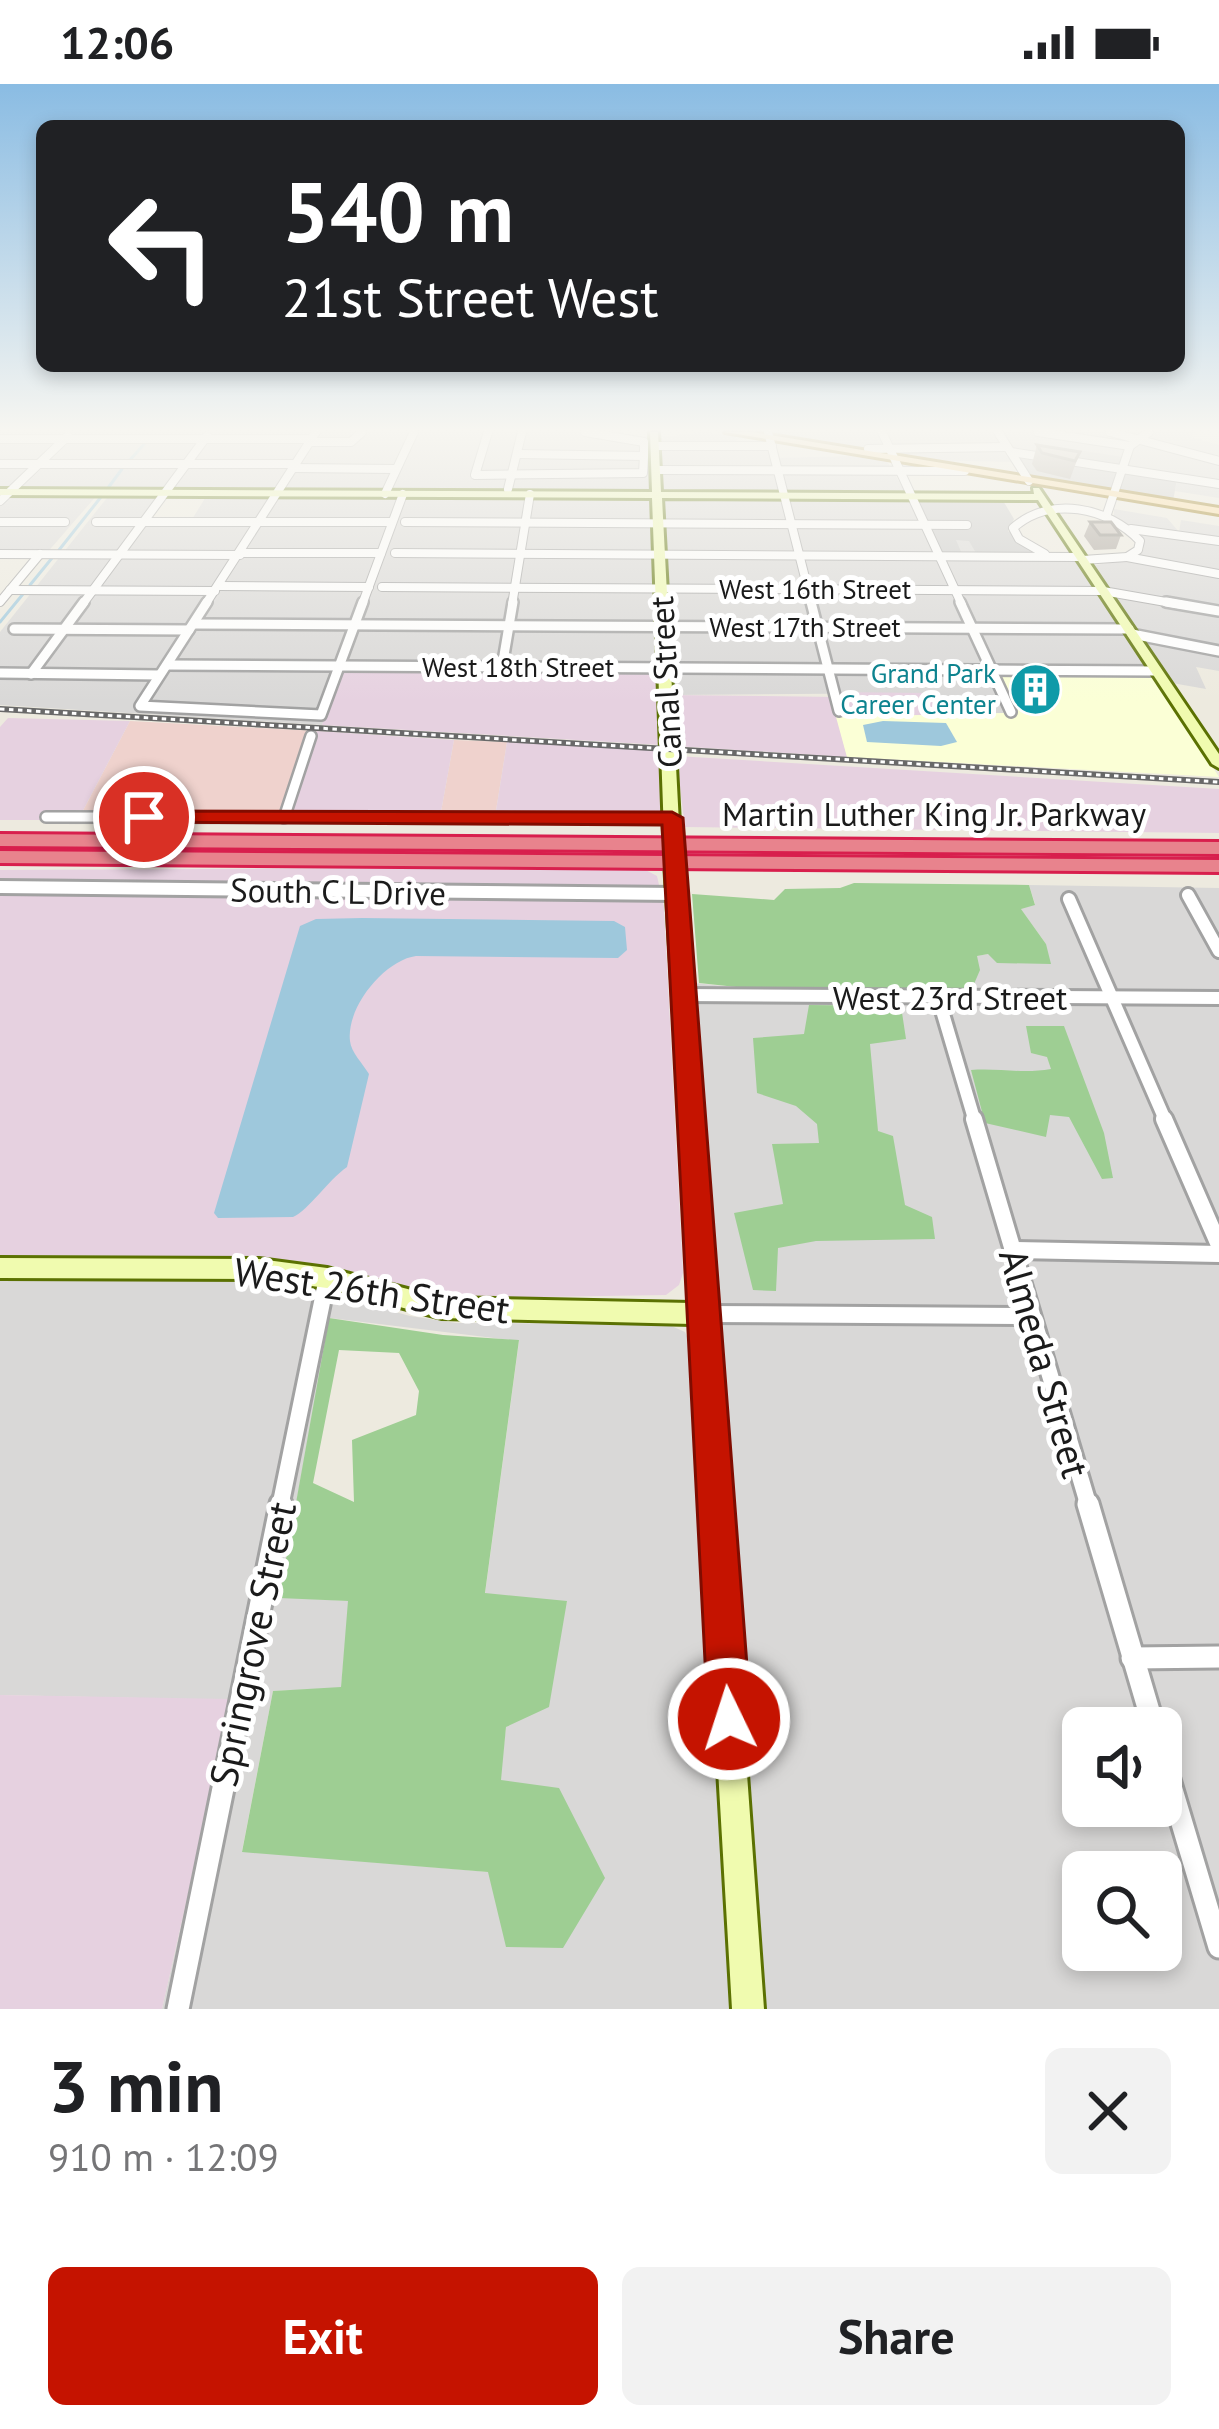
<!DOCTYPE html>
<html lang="en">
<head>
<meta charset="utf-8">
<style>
	body { margin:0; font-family:"PT Sans",sans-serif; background:#f2f2f2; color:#202124; height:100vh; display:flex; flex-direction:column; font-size:45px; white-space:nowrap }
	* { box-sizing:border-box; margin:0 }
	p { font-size:39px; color:#757577 }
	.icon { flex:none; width:66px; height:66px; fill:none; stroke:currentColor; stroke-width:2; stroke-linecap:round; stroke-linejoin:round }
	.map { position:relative; height:1925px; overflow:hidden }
	.panel { display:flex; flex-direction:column; background:#fff; flex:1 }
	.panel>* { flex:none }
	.guide { position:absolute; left:36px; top:36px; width:1149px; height:252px; border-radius:18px; box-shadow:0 6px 18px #0003; background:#202124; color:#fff; overflow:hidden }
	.buttons { position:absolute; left:1062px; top:1623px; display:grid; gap:24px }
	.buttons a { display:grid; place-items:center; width:120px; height:120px; border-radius:18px; background:#fff; box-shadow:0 6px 18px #0003; font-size:60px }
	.pin { position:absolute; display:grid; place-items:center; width:102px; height:102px; color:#fff; margin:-51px; border:6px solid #fff; border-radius:50%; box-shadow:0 3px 12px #0007 }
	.me { position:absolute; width:132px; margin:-66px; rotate:356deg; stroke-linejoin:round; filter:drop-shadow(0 0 9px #0008) }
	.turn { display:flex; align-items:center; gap:42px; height:252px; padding:0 48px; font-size:54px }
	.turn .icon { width:156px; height:156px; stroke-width:2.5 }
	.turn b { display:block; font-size:84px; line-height:102px }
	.round { display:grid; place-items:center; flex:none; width:126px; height:126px; border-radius:18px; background:#f2f2f2 }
	.summary { display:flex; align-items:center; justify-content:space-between; height:204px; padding:0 48px }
	h1 { font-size:72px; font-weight:700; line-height:90px }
	.button { display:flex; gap:24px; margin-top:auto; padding:24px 48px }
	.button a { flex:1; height:138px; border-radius:18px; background:#c51300; color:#fff; font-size:48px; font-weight:700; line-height:138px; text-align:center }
	.button a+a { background:#f2f2f2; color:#202124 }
	.status { display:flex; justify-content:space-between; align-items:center; height:84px; padding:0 60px; background:#fff; direction:ltr }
	.status svg { height:33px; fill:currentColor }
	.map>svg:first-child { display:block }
</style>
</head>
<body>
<div class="status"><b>12:06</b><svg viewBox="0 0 49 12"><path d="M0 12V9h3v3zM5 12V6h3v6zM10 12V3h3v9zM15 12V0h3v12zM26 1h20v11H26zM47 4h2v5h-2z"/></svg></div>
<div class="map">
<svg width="1219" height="1925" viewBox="0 0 1219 1925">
	<rect width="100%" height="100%" fill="#edeadf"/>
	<g fill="#d9d8d7" fill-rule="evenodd">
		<path d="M0 348H595L651 358 652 407 0 406Z"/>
		<path d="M704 348 736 352 739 361H768L772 374 860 372 886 376 906 409 661 408 659 354Z"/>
		<path d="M743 348H1197L1191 353 1219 361V414L1175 407 1177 396 1075 379 913 376Z"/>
		<path d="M4 410H98L45 471H0V414Z"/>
		<path d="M110 410 165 411 146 436 191 437 207 411 646 413 652 415 659 587 344 584 322 641 0 621V548Z"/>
		<path d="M667 413 916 414 961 469 955 456H969L977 471 1075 475 1149 585 987 584 1005 629H936L928 609 671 611 662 416Z"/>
		<path d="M1114 425 1167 434 1179 448 1181 436 1219 442V587L1196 583 1206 605 1172 599 1091 482 1125 476 1144 465 1142 452 1114 434Z"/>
		<path d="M1029 801 1219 804V1925H762L694 899 755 905 970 907 976 872 1046 860 1020 824 1035 820ZM1083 1644H1161V1722H1083ZM1083 1788H1161V1866H1083Z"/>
		<path d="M0 1195 255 1197 302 1202 410 1232 456 1239 667 1240 685 1248 696 1272 735 1925H162L232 1616 0 1611ZM330 1234 519 1257 485 1510 567 1518 506 1643 489 1788 242 1767 273 1607 341 1604 349 1517 279 1513Z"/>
	</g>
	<g fill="#efd2cd">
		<path d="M130 637 317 647 284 738 78 736Z"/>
		<path d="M454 656 507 658 494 739H439Z"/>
	</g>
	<g fill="#e6d1e0">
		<path d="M343 584 659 587 661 661 322 641Z"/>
		<path d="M838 608 929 609 938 634 837 633 847 673 674 662 671 611 838 613Z"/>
		<path d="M8 634 130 637 78 736H0V643Z"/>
		<path d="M317 647 454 656 439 739 284 738Z"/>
		<path d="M507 658 662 666V739H494Z"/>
		<path d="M676 672 1219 705V749L685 743Z"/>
		<path d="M640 783 657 792 664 823 683 1189 679 1201 666 1211 478 1214 413 1205 332 1182 259 1173 0 1171V786Z"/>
		<path d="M0 1611 232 1615 162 1925H0Z"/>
	</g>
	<path fill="#fbffd6" d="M986 583 1149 585 1219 693 847 673 836 633 1004 629Z"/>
	<g fill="#c9c9c9">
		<path d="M1078 366 1123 373 1121 385 1177 395 1173 417 1013 392 1021 390 1007 369 1075 378Z"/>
		<path d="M916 414 1002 415 1014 435 1008 447 1040 470 977 471 969 457 956 456 962 470 941 469Z"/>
	</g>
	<g fill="#9ece93" fill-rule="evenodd">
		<path d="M854 799 1029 801 1035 821 1021 825 1046 860 1051 880 997 879 988 870 977 872 980 886 971 907 755 905 699 899 692 810 774 816 785 805 840 804Z"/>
		<path d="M809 921 901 922 906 955 870 960 878 1047 893 1052 905 1121 932 1133 935 1155 816 1157 778 1164 776 1207 753 1206 734 1129 783 1120 772 1060 819 1059 817 1040 796 1022 757 1009 753 954 804 950Z"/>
		<path d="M1026 942H1064L1104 1049 1113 1094 1102 1095 1069 1033 1050 1031 1046 1053 985 1039 971 986C1000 984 1023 990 1051 985L1047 973 1031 969Z"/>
		<path d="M329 1234 443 1251 519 1256 485 1509 567 1517 549 1623 506 1643 501 1696 559 1704 605 1794 563 1864 506 1863 488 1788 242 1768 273 1607 341 1603 348 1517 279 1514ZM339 1266 399 1269 419 1307 416 1331 352 1356 354 1418 313 1399Z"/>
	</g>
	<g fill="#9ec8dc">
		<path d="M883 637 946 639 957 658 941 662 867 658 863 641Z"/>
		<path d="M362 834 614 837 625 843 627 866 618 874 416 872C385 876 346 923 350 957 351 968 363 980 369 990L347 1083C327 1097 309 1126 293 1133L218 1134 214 1129 300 842 316 835Z"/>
	</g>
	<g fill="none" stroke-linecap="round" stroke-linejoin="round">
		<g stroke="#9ec8dc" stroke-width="3">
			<path d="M130 376 145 359"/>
			<path d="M108 404 122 385"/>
			<path d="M59 466 101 413"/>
			<path d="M30 501 52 474"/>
			<path d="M0 538 23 510"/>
		</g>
		<defs>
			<g id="street-far4">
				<path d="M488 348 475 391 643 389 644 372 518 370"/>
				<path d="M585 348 644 358V372"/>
				<path d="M768 348 812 521"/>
				<path d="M882 348 962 521"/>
				<path d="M998 348 1029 397"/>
				<path d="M1038 348 1130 362"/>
				<path d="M1110 348 1219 377"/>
				<path d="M0 355H312"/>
				<path d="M310 358H351L362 348"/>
				<path d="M655 362H772"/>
				<path d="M868 365 1007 363"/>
				<path d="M1011 368 1219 400"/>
				<path d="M0 380H295"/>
				<path d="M292 384 396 385"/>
				<path d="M656 386 965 387"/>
				<path d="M508 405 522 348"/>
				<path d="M385 410 414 348"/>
				<path d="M0 417 68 352"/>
				<path d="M1106 433 1130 362 1149 348"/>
				<path d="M0 438H65"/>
				<path d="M96 438H392"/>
				<path d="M405 438 967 441"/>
				<path d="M1131 445 1219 457"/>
				<path d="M242 469H381"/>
				<path d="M395 469 1080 473"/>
				<path d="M0 470 240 471"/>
				<path d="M1045 470 1019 455 1013 444C1050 411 1108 423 1140 457L1138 466 1127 473 1083 476"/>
				<path d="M1127 473 1219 490"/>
				<path d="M220 502 369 503"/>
				<path d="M382 503 1103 507 1183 521"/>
				<path d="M10 506 215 507"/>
				<path d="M0 518 40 470"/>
				<path d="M82 521 207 352"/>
				<path d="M205 521 316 348"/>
				<path d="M362 521 403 410"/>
				<path d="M512 521 530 410"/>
			</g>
			<g id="street-far3">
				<path d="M207 518 140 622 321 631 363 518"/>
				<path d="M811 518 839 627"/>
				<path d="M960 518 1011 628"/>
				<path d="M1166 518 1219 527"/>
				<path d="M194 540 1129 545"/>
				<path d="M14 545 189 546"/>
				<path d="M1132 550 1219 567"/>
				<path d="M167 581 1157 587"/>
				<path d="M502 583 513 518"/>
				<path d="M0 589 159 591"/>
				<path d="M31 590 84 518"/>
				<path d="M46 733 672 734"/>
				<path d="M284 734 311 652"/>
			</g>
			<g id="street-far2">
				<path d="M0 803 675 810"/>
				<path d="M1188 811 1219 867"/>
				<path d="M1069 815 1166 1038"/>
				<path d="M682 911 1219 914"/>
				<path d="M938 913 975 1038"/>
			</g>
			<g id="street-far1">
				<path d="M974 1035 1089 1423"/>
				<path d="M1164 1035 1219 1161"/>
				<path d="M1012 1166 1219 1170"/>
				<path d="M703 1230 1031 1232"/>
				<path d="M280 1423 327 1194"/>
			</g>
			<g id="street">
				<path d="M1088 1420 1154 1644"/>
				<path d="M1132 1574 1219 1573"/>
				<path d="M1161 1669 1219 1863"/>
				<path d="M178 1925 281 1420"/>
			</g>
			<path id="secondary" d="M650 348H658L661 408 1034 410 1033 404H1039L1219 670V684L1212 680 1038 416 662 414 681 778 764 1925H732L692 1240 442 1234 327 1204 259 1195 0 1194V1174L259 1175 327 1184 442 1214 691 1219 665 778 652 414 0 411V405L652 408Z"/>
			<path id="primary" d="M725 348H751L1219 424V430Z"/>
			<g id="highway">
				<path d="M0 750 1219 758V770L0 762Z"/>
				<path d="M0 767 1219 776V788L0 779Z"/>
			</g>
		</defs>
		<use href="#street-far4" stroke="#a2a2a2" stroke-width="10"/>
		<use href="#street-far3" stroke="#a2a2a2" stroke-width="14"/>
		<use href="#street-far2" stroke="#a2a2a2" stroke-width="18"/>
		<use href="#street-far1" stroke="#a2a2a2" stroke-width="22"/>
		<use href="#street" stroke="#a2a2a2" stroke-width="27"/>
		<use href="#secondary" stroke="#5b7102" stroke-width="6"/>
		<use href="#primary" stroke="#916f00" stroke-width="6"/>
		<use href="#highway" stroke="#d81f4d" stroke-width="6"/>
		<use href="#street-far4" stroke="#fff" stroke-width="8"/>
		<use href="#street-far3" stroke="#fff" stroke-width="9"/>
		<use href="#street-far2" stroke="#fff" stroke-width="12"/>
		<use href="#street-far1" stroke="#fff" stroke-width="16"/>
		<use href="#street" stroke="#fff" stroke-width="21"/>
		<use href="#secondary" fill="#f0fbaf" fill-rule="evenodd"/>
		<use href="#primary" fill="#feda93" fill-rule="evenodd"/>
		<use href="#highway" fill="#e8838d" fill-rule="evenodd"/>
		<defs>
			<path id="rail" d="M0 625 1219 698"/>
		</defs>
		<use href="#rail" stroke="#696969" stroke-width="6"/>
		<use href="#rail" stroke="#fff" stroke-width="3" stroke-dasharray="4.5" stroke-linecap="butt"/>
	</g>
	<g fill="#a9a29a">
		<path d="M1037 361 1080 368 1070 395 1037 387 1032 380Z"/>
		<path d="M1090 438 1121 451 1116 465 1094 466 1084 452Z"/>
	</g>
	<g fill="#c4bcb3" stroke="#89847d" stroke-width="3">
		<path d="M1037 361 1080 368 1075 377 1042 369Z"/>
		<path d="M1090 438H1111L1121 451H1100Z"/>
	</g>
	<linearGradient id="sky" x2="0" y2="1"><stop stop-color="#8abce3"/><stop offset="0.56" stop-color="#f7f6f1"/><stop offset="1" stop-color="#f7f6f1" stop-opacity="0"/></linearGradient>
	<rect width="1219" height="618" fill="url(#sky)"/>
	<path fill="#c51300" stroke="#800c00" stroke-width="3" d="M144 727 672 728 683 734 751 1635 745 1651 729 1657 714 1651 708 1635 662 741 136 738V729Z"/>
	<defs>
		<symbol id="building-disc" viewBox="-11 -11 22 22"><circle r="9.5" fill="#0f9aa8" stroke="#fff"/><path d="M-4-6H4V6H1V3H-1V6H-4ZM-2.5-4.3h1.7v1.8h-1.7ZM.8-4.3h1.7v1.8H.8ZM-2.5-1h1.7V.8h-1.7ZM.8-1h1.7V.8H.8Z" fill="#fff"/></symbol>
	</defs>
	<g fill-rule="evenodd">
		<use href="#building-disc" x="1006" y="576" width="59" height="59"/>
	</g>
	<g text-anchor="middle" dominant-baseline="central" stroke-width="10" stroke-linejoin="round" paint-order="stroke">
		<g font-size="27" fill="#1b1b1b" stroke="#fff">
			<text x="815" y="505">West 16th Street</text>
			<text x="805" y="543">West 17th Street</text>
			<text x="518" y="583">West 18th Street</text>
		</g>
		<g font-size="27" fill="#0d838f" stroke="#fff" text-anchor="end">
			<text x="996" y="589">Grand Park<tspan x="996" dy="31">Career Center</tspan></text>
		</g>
		<g font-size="33" fill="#1b1b1b" stroke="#fff">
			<text transform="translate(665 598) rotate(-93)">Canal Street</text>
			<text x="934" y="729">Martin Luther King Jr. Parkway</text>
			<text transform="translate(338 807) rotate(1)">South C L Drive</text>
			<text x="950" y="913">West 23rd Street</text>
		</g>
		<g font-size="39" fill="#1b1b1b" stroke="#fff">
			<text transform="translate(372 1206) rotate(8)">West 26th Street</text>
			<text transform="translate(1045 1279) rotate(74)">Almeda Street</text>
			<text transform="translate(252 1560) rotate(-78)">Springrove Street</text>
		</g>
	</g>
</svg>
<div class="buttons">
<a><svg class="icon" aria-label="sound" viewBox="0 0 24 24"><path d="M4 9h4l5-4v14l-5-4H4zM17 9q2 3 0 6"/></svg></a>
<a><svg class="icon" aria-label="search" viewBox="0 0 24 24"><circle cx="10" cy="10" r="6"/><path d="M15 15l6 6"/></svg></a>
</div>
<div class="pin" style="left:144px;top:733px;background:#d93025"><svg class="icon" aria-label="arrive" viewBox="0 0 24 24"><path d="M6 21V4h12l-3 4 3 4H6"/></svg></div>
<svg class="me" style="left:729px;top:1635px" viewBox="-20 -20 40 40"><circle r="17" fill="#c51300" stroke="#fff" stroke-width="3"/><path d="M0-11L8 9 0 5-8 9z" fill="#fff"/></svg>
<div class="guide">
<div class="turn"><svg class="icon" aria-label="left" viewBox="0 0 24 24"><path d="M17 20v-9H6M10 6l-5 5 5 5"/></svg><div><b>540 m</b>21st Street West</div></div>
</div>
</div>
<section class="panel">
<div class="summary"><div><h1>3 min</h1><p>910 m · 12:09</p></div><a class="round"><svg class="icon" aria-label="close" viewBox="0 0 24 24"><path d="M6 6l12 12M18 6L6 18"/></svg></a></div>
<div class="button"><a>Exit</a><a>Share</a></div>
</section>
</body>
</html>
